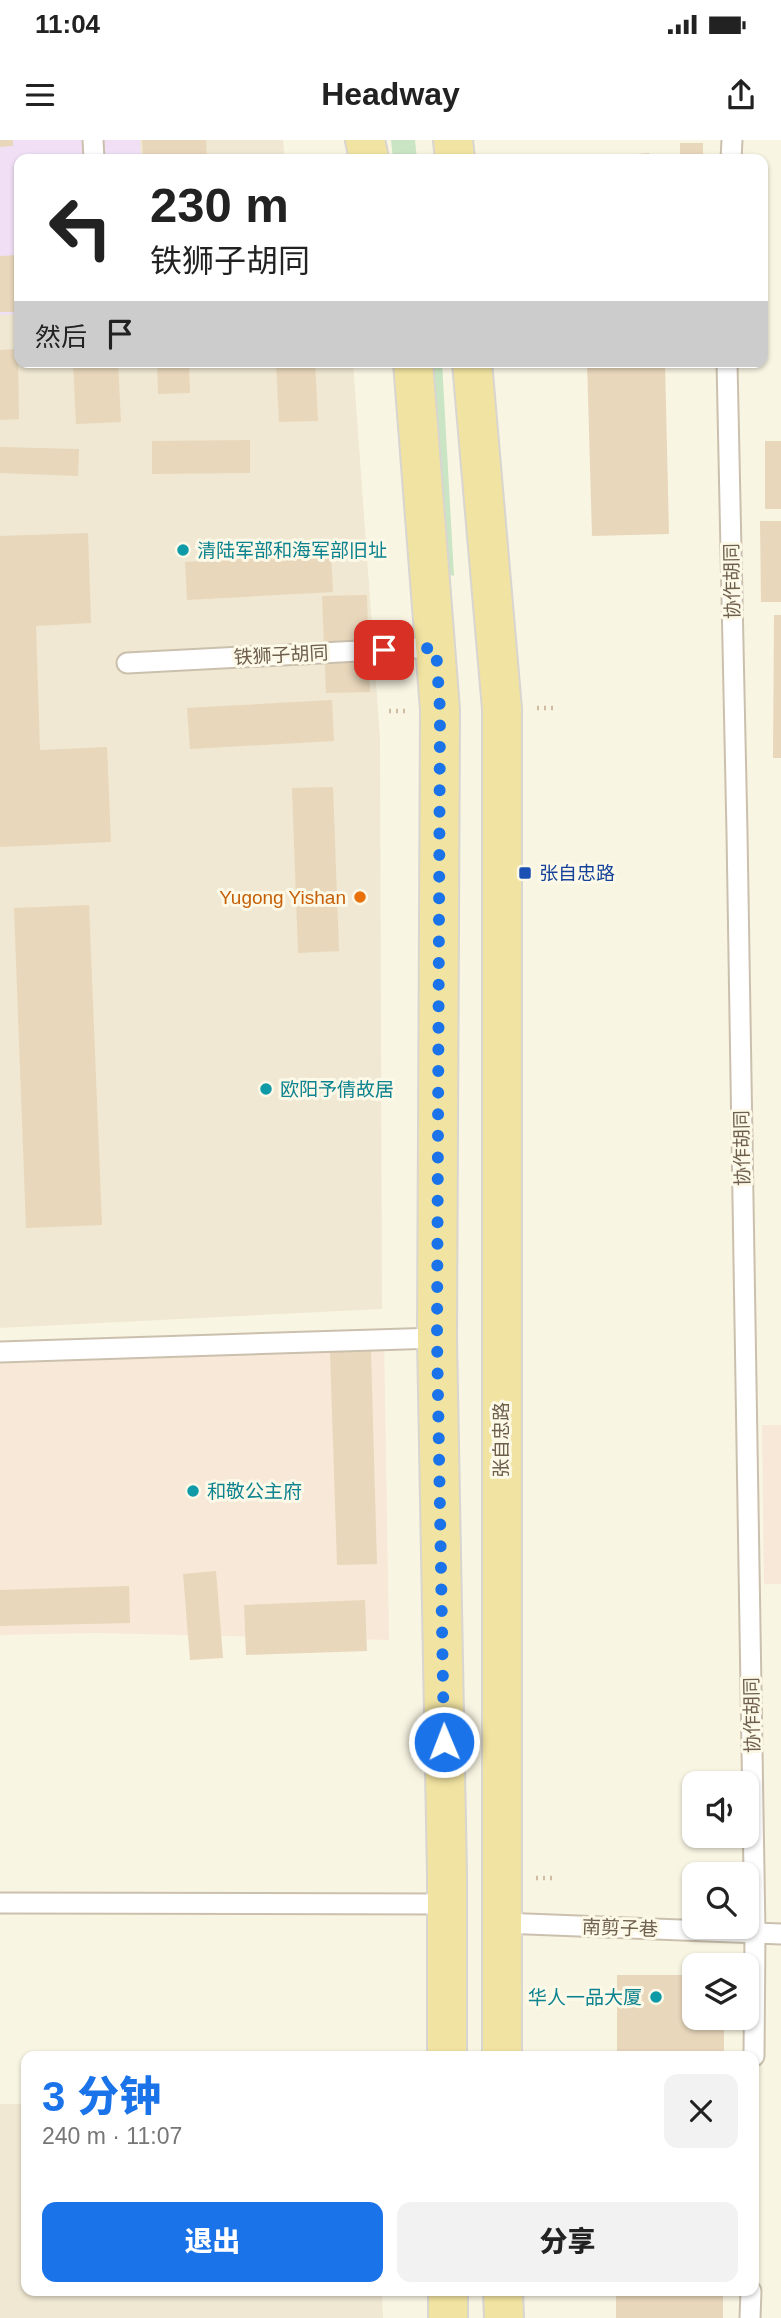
<!DOCTYPE html>
<html lang="zh">
<head>
<meta charset="utf-8">
<style>
	body { margin:0; font-family:Arial,"Noto Sans SC",sans-serif; background:#f2f2f2; color:#222; height:100vh; display:flex; flex-direction:column; font-size:26px; white-space:nowrap }
	* { box-sizing:border-box; margin:0 }
	p { font-size:23px; color:#767676 }
	.icon { flex:none; width:38px; height:38px; fill:none; stroke:currentColor; stroke-width:2; stroke-linecap:round; stroke-linejoin:round }
	.map { position:relative; flex:1; overflow:hidden }
	.details { position:absolute; left:21px; top:1911px; width:738px; height:245px; display:flex; flex-direction:column; background:#fff; border-radius:14px; box-shadow:0 2px 5px #0004 }
	.details>* { flex:none }
	.top-card { position:absolute; left:14px; top:14px; width:754px; height:214px; border-radius:14px; box-shadow:0 2px 5px #0004; background:#fff; color:#222; overflow:hidden }
	.buttons { position:absolute; left:682px; top:1631px; display:grid; gap:14px }
	.buttons a { display:grid; place-items:center; width:77px; height:77px; border-radius:14px; background:#fff; box-shadow:0 2px 5px #0004; font-size:35px }
	.pin { position:absolute; display:grid; place-items:center; width:60px; height:60px; color:#fff; margin:-30px; border-radius:14px; box-shadow:0 4px 10px #0006 }
	.me { position:absolute; width:77px; margin:-38px; rotate:359deg; stroke-linejoin:round; filter:drop-shadow(0 0 5px #0008) }
	.turn { display:flex; align-items:center; gap:24px; height:147px; padding:0 21px; font-size:32px }
	.turn .icon { width:91px; height:91px; stroke-width:2.5 }
	.turn b { display:block; font-size:49px; line-height:60px }
	.then { display:flex; align-items:center; height:66px; padding:0 21px; background:#0003; gap:14px; font-size:26px }
	.round { display:grid; place-items:center; flex:none; width:74px; height:74px; border-radius:14px; background:#f2f2f2 }
	.head { display:flex; align-items:center; justify-content:space-between; height:119px; padding:0 21px }
	h1 { font-size:42px; font-weight:800; line-height:52px; color:#1a73e8 }
	.cta { display:flex; gap:14px; margin-top:auto; padding:14px 21px }
	.cta a { flex:1; height:80px; border-radius:14px; background:#1a73e8; color:#fff; font-size:28px; font-weight:800; line-height:80px; text-align:center }
	.cta a+a { background:#f2f2f2; color:#222 }
	.status { display:flex; justify-content:space-between; align-items:center; height:49px; padding:0 35px; background:#fff; direction:ltr }
	.status svg { height:19px; fill:currentColor }
	header { display:flex; justify-content:space-between; align-items:center; height:91px; padding:0 21px; background:#fff; font-size:32px; font-weight:800 }
	.map>svg:first-child { display:block }
</style>
</head>
<body>
<div class="status"><b>11:04</b><svg viewBox="0 0 49 12"><path d="M0 12V9h3v3zM5 12V6h3v6zM10 12V3h3v9zM15 12V0h3v12zM26 1h20v11H26zM47 4h2v5h-2z"/></svg></div>
<header><svg class="icon" aria-label="menu" viewBox="0 0 24 24"><path d="M4 6h16M4 12h16M4 18h16"/></svg>Headway<svg class="icon" aria-label="share" viewBox="0 0 24 24"><path d="M12 15V3M7 8l5-5 5 5M5 13v7h14v-7"/></svg></header>
<div class="map">
<svg width="781" height="2178" viewBox="0 0 781 2178">
	<rect width="100%" height="100%" fill="#f9f5e3"/>
	<g fill="#f0e8d2">
		<path d="M0 0H283L285 19H19V222H353L380 598 382 1169 0 1188Z"/>
		<path d="M0 1964H26V2151H382L383 2178H0Z"/>
	</g>
	<g fill="#f8e8d7">
		<path d="M384 1197 389 1500 97 1493 0 1495V1209Z"/>
		<path d="M762 1285H781V1444H764Z"/>
	</g>
	<path fill="#f1e0f5" d="M0 0H140L141 19H19V174L0 175Z"/>
	<g fill="#cae5c3">
		<path d="M391 0H415L417 19H393Z"/>
		<path d="M426 222H442L454 436 445 433Z"/>
	</g>
	<g fill="#e8d7bb">
		<path d="M0 0H13V6L0 7Z"/>
		<path d="M142 0H206L207 19H143Z"/>
		<rect x="680" y="3" width="23" height="16"/>
		<path d="M649 13 650 19H599V17Z"/>
		<path d="M19 115V172H0V116Z"/>
		<path d="M18 209 19 279 0 280V210Z"/>
		<path d="M73 222H118L121 282 76 284Z"/>
		<path d="M157 222H189L190 253 158 254Z"/>
		<path d="M276 222H315L318 281 279 282Z"/>
		<path d="M587 222H665L669 394 592 396Z"/>
		<path d="M250 300V333L152 334V301Z"/>
		<rect x="765" y="301" width="16" height="68"/>
		<path d="M0 307 79 309 78 336 0 333Z"/>
		<path d="M760 381H781V462H761Z"/>
		<path d="M88 393 91 483 36 486 40 610 107 607 111 702 0 707V396Z"/>
		<path d="M331 414 333 452 187 460 185 422Z"/>
		<path d="M367 455 370 552 326 553 322 456Z"/>
		<path d="M774 475H781V618H773Z"/>
		<path d="M332 560 334 601 190 609 187 568Z"/>
		<path d="M333 647 339 811 298 813 292 648Z"/>
		<path d="M89 765 102 1085 26 1088 14 768Z"/>
		<path d="M371 1211 377 1424 337 1425 330 1212Z"/>
		<path d="M216 1431 223 1518 190 1520 183 1434Z"/>
		<path d="M129 1446 130 1483 0 1486V1450Z"/>
		<path d="M365 1460 367 1511 246 1515 244 1465Z"/>
		<path d="M617 1835H695V1878H724V1916H617Z"/>
		<rect x="616" y="2151" width="107" height="27"/>
	</g>
	<g fill="none" stroke-linecap="round" stroke-linejoin="round">
		<defs>
			<g id="lane">
				<path d="M93 0 94 19"/>
				<path d="M731 19 732 0"/>
				<path d="M727 222 737 693 755 1793 754 1916"/>
				<path d="M127 523 436 507"/>
				<path d="M0 1212 437 1198"/>
				<path d="M0 1763 447 1764"/>
				<path d="M501 1783 781 1794"/>
				<path d="M750 2178 751 2151"/>
			</g>
			<g id="primary">
				<path d="M365 0 369 19"/>
				<path d="M453 0 455 19"/>
				<path d="M413 222 440 570 437 1198 447 1737V1916"/>
				<path d="M472 222 502 569V1916"/>
				<path d="M448 2151V2178"/>
				<path d="M503 2151 504 2178"/>
			</g>
		</defs>
		<use href="#lane" stroke="#cbc0ad" stroke-width="23"/>
		<use href="#primary" stroke="#d9d5d0" stroke-width="42"/>
		<g stroke="#d0bca1" stroke-width="4.5" stroke-dasharray="2 5" stroke-linecap="butt">
			<path d="M537 568H554"/>
			<path d="M389 571H406"/>
			<path d="M536 1738H552"/>
		</g>
		<use href="#lane" stroke="#fff" stroke-width="19"/>
		<use href="#primary" stroke="#f1e3a1" stroke-width="38"/>
	</g>
	<g fill="none" stroke-linecap="round" stroke-linejoin="round">
		<path stroke="#1a73e8" stroke-width="12" stroke-dasharray="0 21.6" d="M384 510 436 508 440 570 437 1198 444 1602"/>
	</g>
	<g fill="#0f9aa8" stroke="#fdf9e8" stroke-width="2.5">
		<circle cx="183" cy="410" r="7"/>
		<circle cx="266" cy="949" r="7"/>
		<circle cx="193" cy="1351" r="7"/>
		<circle cx="656" cy="1857" r="7"/>
	</g>
	<rect fill="#1a4fb4" stroke="#fdf9e8" stroke-width="2.5" x="518" y="726" width="14" height="14" rx="3.5"/>
	<circle fill="#e8710a" stroke="#fdf9e8" stroke-width="2.5" cx="360" cy="757" r="7"/>
	<g text-anchor="middle" dominant-baseline="central" stroke-width="6" stroke-linejoin="round" paint-order="stroke">
		<g font-size="19" fill="#0d838f" stroke="#fdf9e8" text-anchor="start">
			<text x="197" y="410">清陆军部和海军部旧址</text>
			<text x="280" y="949">欧阳予倩故居</text>
			<text x="207" y="1351">和敬公主府</text>
			<text x="642" y="1857" text-anchor="end">华人一品大厦</text>
		</g>
		<g font-size="19" fill="#6e5f4c" stroke="#fdf9e8">
			<text transform="translate(732 441) rotate(-91)">协作胡同</text>
			<text transform="translate(281 515) rotate(-3)">铁狮子胡同</text>
			<text transform="translate(742 1008) rotate(-91)">协作胡同</text>
			<text transform="translate(501 1300) rotate(-90)">张自忠路</text>
			<text transform="translate(752 1575) rotate(-91)">协作胡同</text>
			<text transform="translate(620 1788) rotate(2)">南剪子巷</text>
		</g>
		<g font-size="19" fill="#164399" stroke="#fdf9e8" text-anchor="start">
			<text x="539" y="733">张自忠路</text>
		</g>
		<g font-size="19" fill="#c56008" stroke="#fdf9e8" text-anchor="end">
			<text x="346" y="757">Yugong Yishan</text>
		</g>
	</g>
</svg>
<div class="buttons">
<a><svg class="icon" aria-label="sound" viewBox="0 0 24 24"><path d="M4 9h4l5-4v14l-5-4H4zM17 9q2 3 0 6"/></svg></a>
<a><svg class="icon" aria-label="search" viewBox="0 0 24 24"><circle cx="10" cy="10" r="6"/><path d="M15 15l6 6"/></svg></a>
<a><svg class="icon" aria-label="layers" viewBox="0 0 24 24"><path d="M12 4l9 5-9 5-9-5zM3 14l9 5 9-5"/></svg></a>
</div>
<div class="pin" style="left:384px;top:510px;background:#d93025"><svg class="icon" aria-label="arrive" viewBox="0 0 24 24"><path d="M6 21V4h12l-3 4 3 4H6"/></svg></div>
<svg class="me" style="left:444px;top:1602px" viewBox="-20 -20 40 40"><circle r="17" fill="#1a73e8" stroke="#fff" stroke-width="3"/><path d="M0-11L8 9 0 5-8 9z" fill="#fff"/></svg>
<div class="top-card">
<div class="turn"><svg class="icon" aria-label="left" viewBox="0 0 24 24"><path d="M17 20v-9H6M10 6l-5 5 5 5"/></svg><div><b>230 m</b>铁狮子胡同</div></div>
<div class="then">然后<svg class="icon" aria-label="arrive" viewBox="0 0 24 24"><path d="M6 21V4h12l-3 4 3 4H6"/></svg></div>
</div>
<section class="details">
<div class="head"><div><h1>3 分钟</h1><p>240 m · 11:07</p></div><a class="round"><svg class="icon" aria-label="close" viewBox="0 0 24 24"><path d="M6 6l12 12M18 6L6 18"/></svg></a></div>
<div class="cta"><a>退出</a><a>分享</a></div>
</section>
</div>
</body>
</html>
